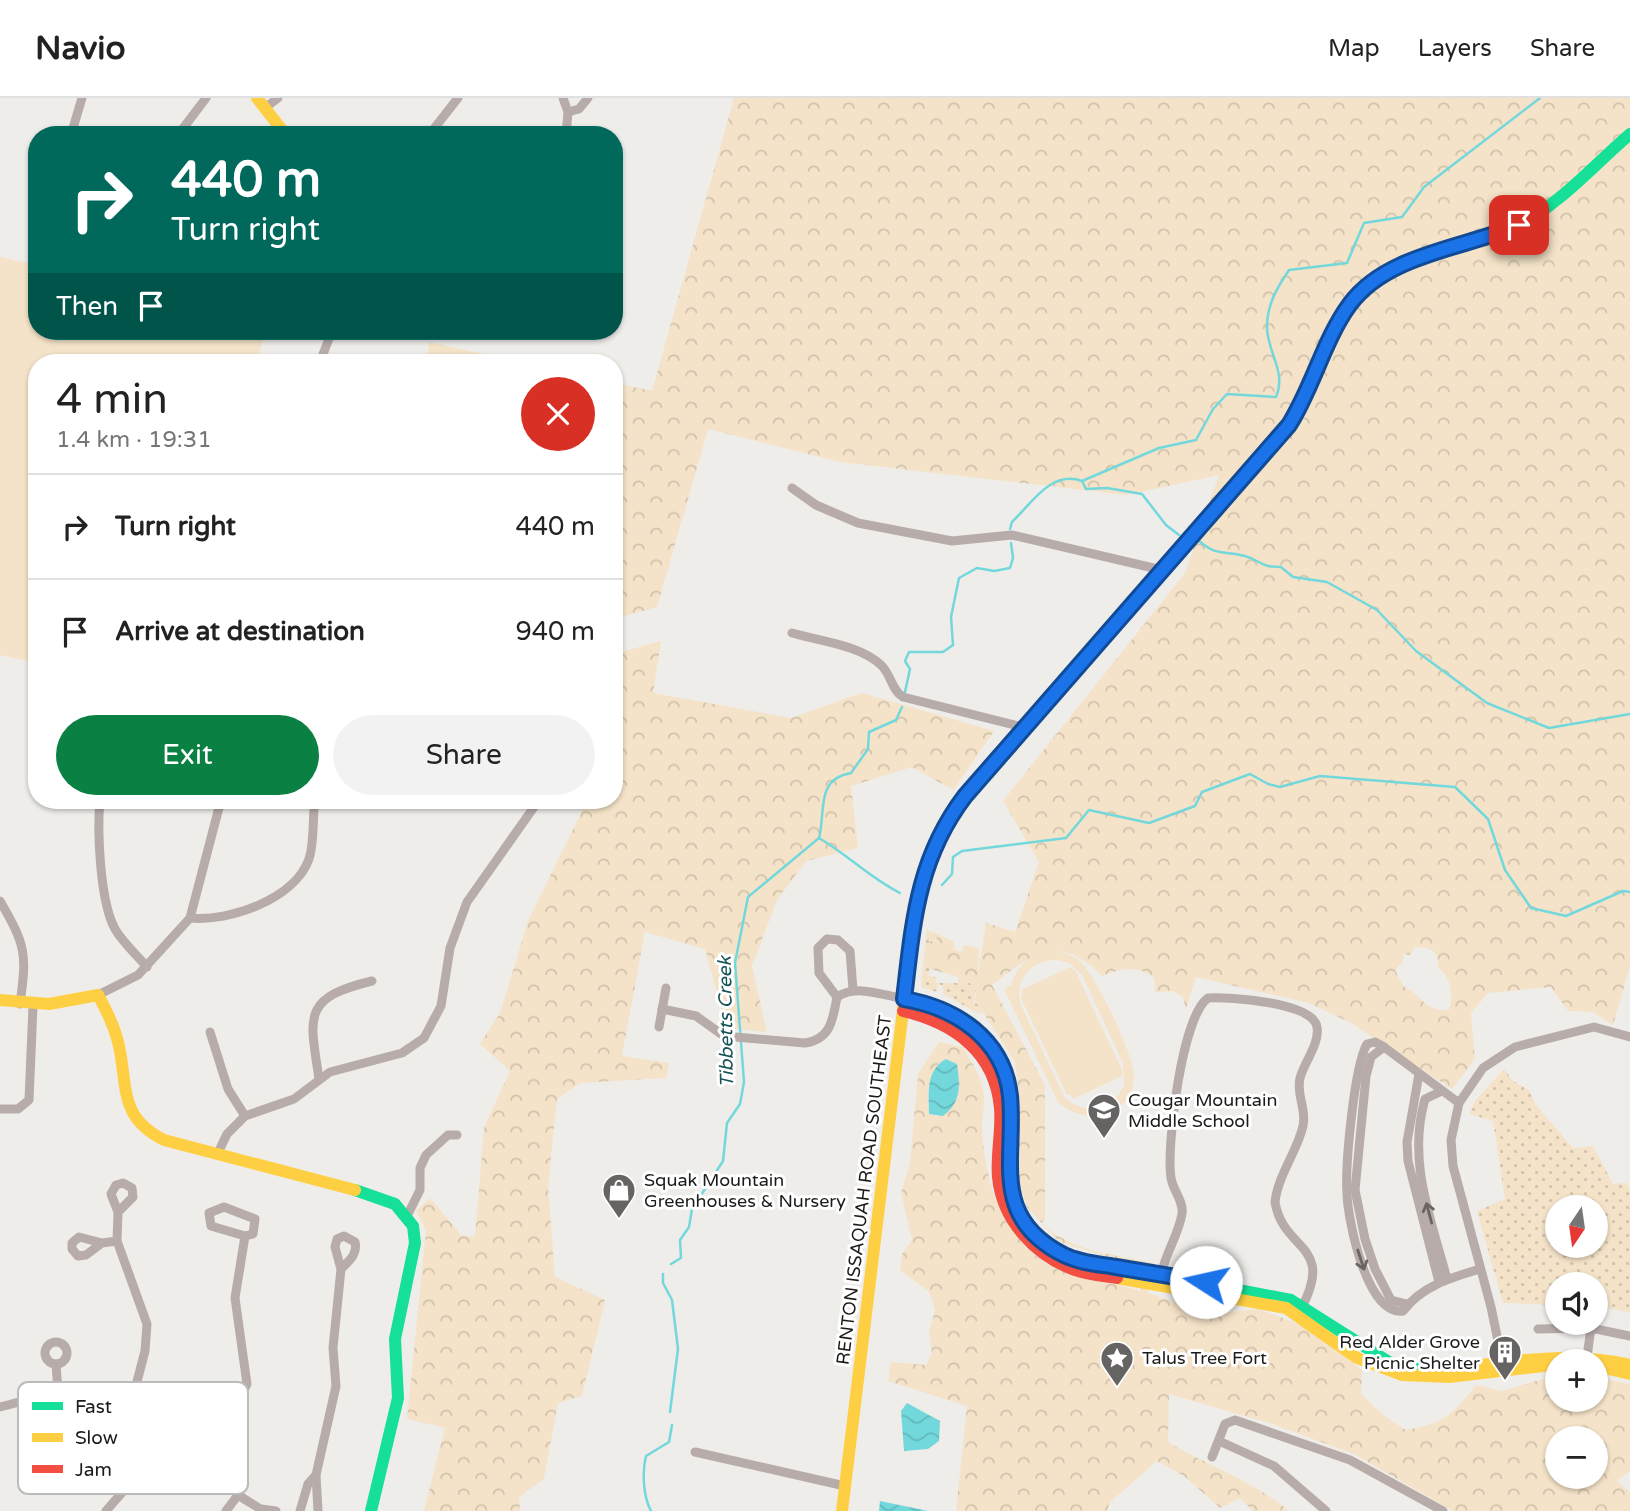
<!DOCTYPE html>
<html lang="en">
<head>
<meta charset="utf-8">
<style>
	body { margin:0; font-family:"Varela Round",sans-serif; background:#f2f2f2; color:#222; height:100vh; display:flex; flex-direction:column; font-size:26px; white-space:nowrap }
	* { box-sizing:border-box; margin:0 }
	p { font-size:23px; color:#767676 }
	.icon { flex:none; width:38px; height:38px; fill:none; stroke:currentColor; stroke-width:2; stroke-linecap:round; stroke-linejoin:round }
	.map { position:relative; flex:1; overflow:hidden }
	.sheet { position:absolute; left:28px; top:256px; width:595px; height:455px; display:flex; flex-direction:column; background:#fff; border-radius:28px; box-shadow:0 2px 5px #0004 }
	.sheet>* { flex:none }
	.top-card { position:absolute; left:28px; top:28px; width:595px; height:214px; border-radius:28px; box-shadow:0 2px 5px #0004; background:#00695c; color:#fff; overflow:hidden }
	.needle { width:46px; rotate:193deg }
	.tools { position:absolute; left:1545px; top:1097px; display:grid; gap:14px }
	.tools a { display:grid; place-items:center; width:63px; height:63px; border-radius:50%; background:#fff; box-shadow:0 2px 5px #0004; font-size:35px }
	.pin { position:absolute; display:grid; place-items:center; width:60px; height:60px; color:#fff; margin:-30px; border-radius:14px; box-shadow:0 4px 10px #0006 }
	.me { position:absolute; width:77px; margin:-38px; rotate:280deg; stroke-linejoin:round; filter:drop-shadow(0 0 5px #0008) }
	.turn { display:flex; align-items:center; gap:24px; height:147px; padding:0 28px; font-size:32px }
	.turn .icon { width:91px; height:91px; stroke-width:2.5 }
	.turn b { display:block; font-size:49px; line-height:60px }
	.then { display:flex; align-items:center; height:66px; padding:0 28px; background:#0003; gap:14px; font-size:26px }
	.round { display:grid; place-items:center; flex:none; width:74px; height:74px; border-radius:37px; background:#f2f2f2 }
	.headline { display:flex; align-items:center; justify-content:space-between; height:119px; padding:0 28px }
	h1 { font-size:42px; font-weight:600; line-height:52px }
	.cta { display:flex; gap:14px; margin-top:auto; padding:14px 28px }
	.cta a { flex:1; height:80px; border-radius:42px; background:#0b8043; color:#fff; font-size:28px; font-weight:600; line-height:80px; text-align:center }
	.cta a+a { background:#f2f2f2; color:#222 }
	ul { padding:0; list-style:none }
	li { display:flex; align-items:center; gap:21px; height:105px; padding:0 28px; border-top:2px solid #e0e0e0 }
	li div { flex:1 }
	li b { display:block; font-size:26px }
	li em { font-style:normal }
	header { display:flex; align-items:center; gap:42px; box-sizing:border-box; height:98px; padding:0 35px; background:#fff; border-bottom:2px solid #e0e0e0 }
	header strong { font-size:33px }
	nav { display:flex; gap:38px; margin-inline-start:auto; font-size:24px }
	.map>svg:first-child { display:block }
</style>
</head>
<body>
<header>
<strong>Navio</strong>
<nav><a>Map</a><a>Layers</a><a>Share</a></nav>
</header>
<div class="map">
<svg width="1630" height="1413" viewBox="0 0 1630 1413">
	<defs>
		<pattern id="grass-dots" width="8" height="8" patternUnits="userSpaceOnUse" patternTransform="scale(1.75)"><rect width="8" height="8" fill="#f4e3c8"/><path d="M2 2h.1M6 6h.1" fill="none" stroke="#d1c2ab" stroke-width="1.8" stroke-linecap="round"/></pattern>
		<pattern id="forest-crowns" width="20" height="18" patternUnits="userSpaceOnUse" patternTransform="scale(1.75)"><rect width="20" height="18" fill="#f4e3c8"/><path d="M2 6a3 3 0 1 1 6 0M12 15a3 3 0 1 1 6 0" fill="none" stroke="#d1c2ab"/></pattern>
		<pattern id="water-waves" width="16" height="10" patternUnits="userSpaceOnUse" patternTransform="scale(1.75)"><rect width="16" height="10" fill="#73d8dc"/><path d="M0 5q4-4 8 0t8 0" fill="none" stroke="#63b9bc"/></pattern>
	</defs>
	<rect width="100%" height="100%" fill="#efedea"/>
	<g fill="url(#grass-dots)" fill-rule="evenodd">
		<path d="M927 831 940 843 930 842 925 864 930 871 928 877 936 880V885H958L959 879 976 889 974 903 983 912 979 916 943 896V888L938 887 937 894 921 889Z"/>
		<path d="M1504 971 1513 983 1529 992 1535 1006 1573 1050 1593 1048 1613 1086 1627 1085 1630 1092V1215L1596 1207V1186H1558L1557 1207 1503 1205 1477 1113 1505 1101 1493 1023 1469 1016 1475 1003ZM1558 1110H1596V1148H1558Z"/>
	</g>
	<g fill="url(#forest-crowns)" fill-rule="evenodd">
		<path d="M734 0H1630V868L1613 927 1593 914 1568 913 1551 889 1488 895 1471 915 1475 961 1452 991 1351 925 1309 905 1196 879 1186 911 1183 899 1172 893 1155 894 1154 880C1137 866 1121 871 1102 878 1059 835 1033 855 992 887L1045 987V1121L1042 1125C1070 1154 1117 1157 1155 1165L1148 1195 1211 1216 1259 1211 1301 1227 1362 1272 1361 1296 1383 1317 1406 1332C1444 1326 1453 1316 1476 1287L1502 1293 1557 1277 1558 1302H1596V1279L1630 1286V1373L1617 1383 1630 1394V1413H1453L1354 1356 1269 1325 1169 1296 1168 1344C1208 1368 1254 1383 1289 1413H1253L1240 1400 1220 1410 1184 1378 1157 1363 1110 1404 1107 1413H956L967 1308 888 1283 891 1264 926 1267 932 1256 929 1234 935 1212 929 1194 900 1172 902 1156 912 1142 901 1095 910 1065 918 976 939 944 963 949C972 963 982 981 984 998 985 1009 981 1020 982 1031 985 1085 1002 1140 1053 1169 1073 1180 1117 1185 1141 1193L1145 1170 1059 1144 1027 1109 1018 1083 1019 995 1015 964 975 902 976 889 959 879 930 871 925 864 929 843H939L930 832 954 844 955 852 962 854 964 847 979 850 978 876 986 825 1015 834 1039 764 1003 703 1185 475 1219 377 1127 397 840 364 708 331 657 509 614 521V285L652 293ZM1415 849C1430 850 1439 851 1438 869 1451 881 1454 895 1449 912 1421 913 1424 897 1403 888L1395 872 1402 865 1404 855 1409 858ZM946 961 957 966 958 999 937 1018 929 1016C929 994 925 973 946 961ZM1558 1340H1596V1379H1558Z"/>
		<path d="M429 244 520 264H427Z"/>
		<path d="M661 543 653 595 791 620 862 595 994 633 953 692 912 669 851 688 858 750 806 763 777 802 752 868 767 934 727 930 705 851 645 834 622 958 669 965 666 980 580 985 557 1001 548 1089 555 1179 605 1202 582 1298 558 1305 544 1381 519 1399 520 1413H424L445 1330 407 1321 426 1132 416 1113 430 1100 461 1137 475 1139 484 1029 510 973 480 946 500 915 528 823 581 715 584 702H614V556Z"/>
	</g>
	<g fill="#f4e3c8" fill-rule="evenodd">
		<path d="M0 159 37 167V233H265L257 264H37V565L0 557Z"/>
		<path d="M1049 853C1060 853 1071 856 1080 863 1095 877 1135 958 1134 979 1132 1020 1084 1029 1058 1004L1004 891 1011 887C1017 867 1030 857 1049 853ZM1056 862 1069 865 1082 877 1123 965 1124 988 1114 1003 1092 1012 1075 1007 1065 1000 1020 905C1015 880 1032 862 1056 862Z"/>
		<path d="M1070 869 1075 872 1122 972V978L1073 1001 1070 996 1067 997 1020 898 1023 896 1021 892Z"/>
	</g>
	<g fill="url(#water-waves)">
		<path d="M946 961 957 966C960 987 962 1004 943 1018L929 1016C929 994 925 973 946 961Z"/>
		<path d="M907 1305 940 1323 939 1343 928 1351 904 1353 901 1313Z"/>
		<path d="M880 1403 928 1413H879Z"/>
	</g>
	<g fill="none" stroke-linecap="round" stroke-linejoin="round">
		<g stroke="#73d8dc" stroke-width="2.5">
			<path d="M1082 383 1086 391 1107 390 1142 396 1166 427 1179 437"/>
			<path d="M1010 431 1012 424C1032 405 1051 372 1082 383L1159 350 1196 342 1213 311 1227 296 1276 299C1287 274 1267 254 1267 229 1267 206 1277 190 1289 172L1347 165 1364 125 1402 119 1424 89 1540 0"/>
			<path d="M1198 442C1217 459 1223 452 1245 458 1262 463 1259 469 1281 469L1293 479 1327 484 1377 512 1416 553 1487 605 1549 630 1630 616"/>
			<path d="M905 594 910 571 905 563 909 554H943L953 547 951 519 959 480 977 470 994 473 1010 470 1013 460 1011 445"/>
			<path d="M819 740C848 757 870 780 900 795"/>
			<path d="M942 787 952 776 953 759 962 753 1066 740 1089 712 1149 725 1195 708 1202 694 1250 676 1268 686 1280 689 1320 678 1455 689 1488 721 1505 772 1531 810 1566 818 1623 793 1630 794"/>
			<path d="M671 1166 681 1160 680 1142 689 1129 692 1111 723 1063 727 1025 740 1006 744 984 735 865 748 799 819 740C826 714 815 681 851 675L868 651 869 634 896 622 902 609"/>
			<path d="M663 1176V1185L672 1202 678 1251 670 1314"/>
			<path d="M651 1413C643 1398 642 1374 646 1358L669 1344 672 1327"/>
		</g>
		<g stroke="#b8acaa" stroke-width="9">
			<path d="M563 0 568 14 566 37"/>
			<path d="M265 10 278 0"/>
			<path d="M568 14 579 11 588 0"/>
			<path d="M71 37 82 0"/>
			<path d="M178 37 206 0"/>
			<path d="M429 37 458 0"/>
			<path d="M320 264 332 233"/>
			<path d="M792 390 816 407 858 425 952 443 1012 437 1162 472"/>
			<path d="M792 535C820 543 860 547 881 567 891 576 892 593 903 599L1026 630"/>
			<path d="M100 702C97 733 100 804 115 831 123 845 137 857 147 869"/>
			<path d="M0 803C26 848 27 855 20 906"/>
			<path d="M190 820C229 824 295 801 309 761 315 742 312 721 315 702"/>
			<path d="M98 897 138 877 190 820 221 702"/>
			<path d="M837 899 819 875 818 850 827 841 838 842 850 853 853 892"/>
			<path d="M662 911 696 918 724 938 805 945C831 941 833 921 837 899 857 886 882 897 904 901"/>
			<path d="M659 929 666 890"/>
			<path d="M210 934 228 991 245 1018"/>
			<path d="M1384 949 1371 959 1366 978 1355 1092 1365 1141 1375 1171 1391 1202 1407 1206"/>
			<path d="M1419 976 1407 1044 1408 1063 1439 1184"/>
			<path d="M319 981C310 919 301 900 372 883"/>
			<path d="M1442 993 1425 1001C1407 1063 1431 1121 1447 1181"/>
			<path d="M1459 1005 1384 949 1375 944 1367 946C1354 969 1345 1068 1347 1096 1348 1123 1367 1218 1403 1213 1422 1188 1450 1180 1480 1171"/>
			<path d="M0 1011H18L29 1002 33 908"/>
			<path d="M217 1057 227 1036 245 1018 294 1001 330 974 402 955 424 940 441 908 450 850 467 804 539 702"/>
			<path d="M224 1109 255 1121 253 1136 245 1138 211 1128 209 1115Z"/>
			<path d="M118 1114 133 1099 132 1090 123 1085 116 1087 111 1096 118 1114 117 1143 147 1226 145 1253 132 1303"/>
			<path d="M407 1118 420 1092V1070L426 1057 448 1037H457"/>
			<path d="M102 1145 86 1157 78 1158 72 1151V1145L79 1139 102 1145 117 1143"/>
			<path d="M1160 1182C1163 1159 1178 1139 1182 1116 1184 1103 1173 1093 1171 1080 1166 1048 1182 918 1208 900 1230 899 1313 904 1317 929 1320 945 1304 965 1300 980 1296 997 1307 1012 1303 1028 1297 1054 1278 1077 1275 1104 1283 1154 1336 1145 1301 1211"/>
			<path d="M1538 1231 1591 1230 1630 1238"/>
			<circle cx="56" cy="1255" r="11"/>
			<path d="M1587 1259 1591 1230"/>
			<path d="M56 1266 58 1294"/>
			<path d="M1503 1267 1491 1209 1453 1068 1451 1042 1459 1005 1483 970 1515 949 1594 929 1630 939"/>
			<path d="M32 1301 38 1321"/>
			<path d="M0 1309C32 1301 67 1288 100 1292 150 1299 200 1362 236 1395 244 1402 254 1406 263 1413"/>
			<circle cx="42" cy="1331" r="11"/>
			<path d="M1219 1343 1274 1368 1326 1413"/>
			<path d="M695 1354 845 1388"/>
			<path d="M197 1357 232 1314 247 1286 235 1200 245 1138"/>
			<path d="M1212 1359 1225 1326 1235 1322 1350 1362 1443 1413"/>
			<path d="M261 1411 276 1413"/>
			<path d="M106 1413 173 1336"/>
			<path d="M226 1413 238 1397"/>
			<path d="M300 1413 308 1386 316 1377"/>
			<path d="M318 1413 316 1377 336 1288 333 1250 341 1171 335 1149 337 1141 344 1138 355 1144C358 1156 349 1163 341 1171"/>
		</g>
		<g stroke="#16e098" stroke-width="12">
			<path d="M1300 310C1322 273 1330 229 1359 197 1394 156 1472 151 1519 127 1560 106 1595 66 1630 36"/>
			<path d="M908 871C916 805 926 753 965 697L1103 539"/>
			<path d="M355 1092 395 1106 413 1128 415 1145 395 1241 398 1300 371 1413"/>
			<path d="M1130 1171 1291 1202 1389 1264 1418 1271H1443"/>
		</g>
		<g stroke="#ffcf43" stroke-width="12">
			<path d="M257 0 286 37"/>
			<path d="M904 901C1081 944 960 1059 1037 1136 1045 1144 1056 1155 1066 1158 1086 1165 1109 1167 1130 1171"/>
			<path d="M0 902 49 906 98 897C107 913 115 930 119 948 128 991 119 1019 164 1042L355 1092"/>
			<path d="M1117 1180 1286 1210 1357 1260 1402 1277 1449 1279 1544 1268"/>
			<path d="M1596 1268 1630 1276"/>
			<path d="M1443 1271C1507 1265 1566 1252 1630 1267"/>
			<path d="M842 1413 908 871"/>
		</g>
		<g stroke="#f24e42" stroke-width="12">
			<path d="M1103 539 1289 327 1300 310"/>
			<path d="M903 913C954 925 995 954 1000 1010 1002 1033 996 1056 998 1079 1002 1122 1035 1158 1075 1172 1088 1177 1104 1178 1117 1180"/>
		</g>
	</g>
	<defs><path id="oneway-shaft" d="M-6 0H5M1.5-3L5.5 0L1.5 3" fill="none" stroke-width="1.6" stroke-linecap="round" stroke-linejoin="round" transform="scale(1.75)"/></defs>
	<g stroke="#6a6462">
		<use href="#oneway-shaft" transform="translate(1429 1115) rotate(-105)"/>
		<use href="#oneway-shaft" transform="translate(1361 1162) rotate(72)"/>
	</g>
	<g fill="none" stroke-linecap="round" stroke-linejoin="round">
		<defs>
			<path id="route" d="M1206 1184C1176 1179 1146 1174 1116 1169 1099 1166 1080 1165 1064 1157 989 1119 1016 1061 1010 998 1004 941 956 910 904 901 913 825 917 761 965 698L1289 327C1313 289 1324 241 1350 206 1387 156 1465 150 1519 127"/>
		</defs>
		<use href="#route" stroke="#114b97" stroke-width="18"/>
		<use href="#route" stroke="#1a73e8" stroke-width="12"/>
	</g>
	<defs>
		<symbol id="school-pin" viewBox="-11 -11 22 30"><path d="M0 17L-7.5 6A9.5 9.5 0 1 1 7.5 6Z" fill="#666462" stroke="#fff"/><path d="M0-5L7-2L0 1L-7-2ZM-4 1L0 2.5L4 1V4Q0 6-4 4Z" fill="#fff"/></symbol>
		<symbol id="shop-pin" viewBox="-11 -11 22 30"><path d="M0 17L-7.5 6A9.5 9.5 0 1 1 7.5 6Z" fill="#666462" stroke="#fff"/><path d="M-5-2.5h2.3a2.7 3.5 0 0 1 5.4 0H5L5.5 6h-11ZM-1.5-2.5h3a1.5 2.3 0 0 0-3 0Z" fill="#fff"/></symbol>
		<symbol id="building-pin" viewBox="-11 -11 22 30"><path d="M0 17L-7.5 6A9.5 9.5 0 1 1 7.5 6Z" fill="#666462" stroke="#fff"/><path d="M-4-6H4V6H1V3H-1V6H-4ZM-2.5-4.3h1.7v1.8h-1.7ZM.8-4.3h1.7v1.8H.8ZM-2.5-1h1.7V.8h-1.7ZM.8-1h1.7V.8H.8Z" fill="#fff"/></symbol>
		<symbol id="sight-pin" viewBox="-11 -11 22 30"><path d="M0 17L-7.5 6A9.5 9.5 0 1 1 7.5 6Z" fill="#666462" stroke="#fff"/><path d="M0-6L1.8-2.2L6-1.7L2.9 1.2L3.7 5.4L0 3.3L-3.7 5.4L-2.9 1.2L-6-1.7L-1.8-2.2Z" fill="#fff"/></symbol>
	</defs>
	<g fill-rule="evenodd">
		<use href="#school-pin" x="1085" y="993" width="38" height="52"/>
		<use href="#shop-pin" x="600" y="1073" width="38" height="52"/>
		<use href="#building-pin" x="1486" y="1235" width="38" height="52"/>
		<use href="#sight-pin" x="1098" y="1241" width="38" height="52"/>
	</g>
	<g text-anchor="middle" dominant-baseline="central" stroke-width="6" stroke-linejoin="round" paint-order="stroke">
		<g font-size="18" fill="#1c1b19" stroke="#fff" text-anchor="start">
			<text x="1128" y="1002">Cougar Mountain<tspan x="1128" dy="21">Middle School</tspan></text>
			<text x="644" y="1082">Squak Mountain<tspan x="644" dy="21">Greenhouses &amp; Nursery</tspan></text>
			<text x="1480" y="1244" text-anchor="end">Red Alder Grove<tspan x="1480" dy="21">Picnic Shelter</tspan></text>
			<text x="1142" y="1260">Talus Tree Fort</text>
		</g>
		<g font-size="18" fill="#1c1b19" stroke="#fff">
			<text transform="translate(864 1092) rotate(-83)">RENTON ISSAQUAH ROAD SOUTHEAST</text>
		</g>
		<g font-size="19" font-style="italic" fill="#175356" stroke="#fff">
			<text transform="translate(726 924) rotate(-91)">Tibbetts Creek</text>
		</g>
	</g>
	<rect x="18" y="1284" width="230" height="112" rx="10" fill="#fff" stroke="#bbbbba" stroke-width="2"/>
	<rect x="32" y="1304" width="31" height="8" fill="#16e098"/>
	<rect x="32" y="1335" width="31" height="9" fill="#ffcf43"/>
	<rect x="32" y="1367" width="31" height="8" fill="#f24e42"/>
	<g font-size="19" fill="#1c1b19">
		<text x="75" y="1315">Fast</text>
		<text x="75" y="1346">Slow</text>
		<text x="75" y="1378">Jam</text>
	</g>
</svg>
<div class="tools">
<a><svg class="needle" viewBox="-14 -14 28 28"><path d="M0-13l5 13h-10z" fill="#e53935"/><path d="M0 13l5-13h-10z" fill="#767676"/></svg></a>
<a><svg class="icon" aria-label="sound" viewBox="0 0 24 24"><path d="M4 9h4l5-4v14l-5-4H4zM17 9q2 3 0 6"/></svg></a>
<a>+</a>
<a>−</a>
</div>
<div class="pin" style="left:1519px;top:127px;background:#d93025"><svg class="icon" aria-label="arrive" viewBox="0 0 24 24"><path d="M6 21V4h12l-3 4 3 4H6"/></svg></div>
<svg class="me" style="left:1206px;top:1184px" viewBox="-20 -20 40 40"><circle r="19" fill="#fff"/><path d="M0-13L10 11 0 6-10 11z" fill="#1a73e8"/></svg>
<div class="top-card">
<div class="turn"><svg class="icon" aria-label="right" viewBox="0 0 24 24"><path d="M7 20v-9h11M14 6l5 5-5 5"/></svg><div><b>440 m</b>Turn right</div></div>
<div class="then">Then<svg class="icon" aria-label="arrive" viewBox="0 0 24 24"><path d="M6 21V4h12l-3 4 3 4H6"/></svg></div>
</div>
<section class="sheet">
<div class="headline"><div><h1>4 min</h1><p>1.4 km · 19:31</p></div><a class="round" style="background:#d93025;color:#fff"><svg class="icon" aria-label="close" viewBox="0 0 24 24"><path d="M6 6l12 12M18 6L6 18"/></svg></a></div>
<ul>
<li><svg class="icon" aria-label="right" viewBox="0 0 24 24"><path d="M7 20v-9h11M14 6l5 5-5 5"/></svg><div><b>Turn right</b></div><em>440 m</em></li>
<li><svg class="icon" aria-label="arrive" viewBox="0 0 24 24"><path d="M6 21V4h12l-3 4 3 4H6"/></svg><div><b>Arrive at destination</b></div><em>940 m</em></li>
</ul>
<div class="cta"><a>Exit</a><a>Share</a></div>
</section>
</div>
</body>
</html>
